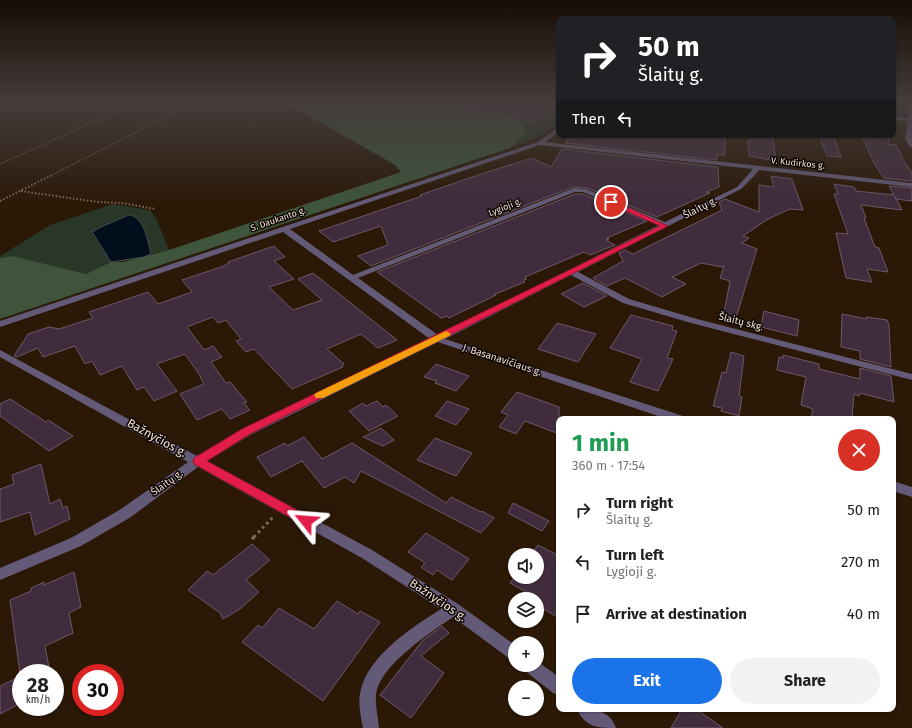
<!DOCTYPE html>
<html lang="en">
<head>
<meta charset="utf-8">
<style>
	body { margin:0; font-family:"Fira Sans",sans-serif; background:#f2f2f2; color:#202124; height:100vh; display:flex; flex-direction:column; font-size:15px; white-space:nowrap }
	* { box-sizing:border-box; margin:0 }
	p { font-size:13px; color:#757577 }
	.icon { flex:none; width:22px; height:22px; fill:none; stroke:currentColor; stroke-width:2; stroke-linecap:round; stroke-linejoin:round }
	.map { position:relative; flex:1; overflow:hidden }
	.details { position:absolute; left:556px; top:416px; width:340px; height:296px; display:flex; flex-direction:column; background:#fff; border-radius:8px; box-shadow:0 1px 3px #0004 }
	.details>* { flex:none }
	.hud { position:absolute; left:556px; top:16px; width:340px; height:122px; border-radius:8px; box-shadow:0 1px 3px #0004; background:#202124; color:#fff; overflow:hidden }
	.controls { position:absolute; left:508px; top:548px; display:grid; gap:8px }
	.controls a { display:grid; place-items:center; width:36px; height:36px; border-radius:50%; background:#fff; box-shadow:0 1px 3px #0004; font-size:20px }
	.speed { position:absolute; left:12px; top:664px; display:flex; gap:8px; font-size:20px; font-weight:700; text-align:center }
	.speed>* { display:grid; place-content:center; width:52px; height:52px; border-radius:50%; background:#fff; box-shadow:0 1px 3px #0004; line-height:1 }
	.speed small { font-size:10px; font-weight:400 }
	.speed .limit { border:6px solid #d22; background:#fff; color:#111 }
	.pin { position:absolute; display:grid; place-items:center; width:34px; height:34px; color:#fff; margin:-17px; border:2px solid #fff; border-radius:50%; box-shadow:0 1px 4px #0007 }
	.me { position:absolute; width:44px; margin:-22px; rotate:298deg; stroke-linejoin:round; filter:drop-shadow(0 0 3px #0008) }
	.turn { display:flex; align-items:center; gap:14px; height:84px; padding:0 16px; font-size:18px }
	.turn .icon { width:52px; height:52px; stroke-width:2.5 }
	.turn b { display:block; font-size:28px; line-height:34px }
	.then { display:flex; align-items:center; height:38px; padding:0 16px; background:#0003; gap:8px; font-size:15px }
	.round { display:grid; place-items:center; flex:none; width:42px; height:42px; border-radius:21px; background:#f2f2f2 }
	.overview { display:flex; align-items:center; justify-content:space-between; height:68px; padding:0 16px }
	h1 { font-size:24px; font-weight:700; line-height:30px; color:#1e9e55 }
	.action { display:flex; gap:8px; margin-top:auto; padding:8px 16px }
	.action a { flex:1; height:46px; border-radius:24px; background:#1a73e8; color:#fff; font-size:16px; font-weight:700; line-height:46px; text-align:center }
	.action a+a { background:#f2f2f2; color:#202124 }
	ul { padding:0; list-style:none }
	li { display:flex; align-items:center; gap:12px; height:52px; padding:0 16px }
	li div { flex:1 }
	li b { display:block; font-size:15px }
	li em { font-style:normal }
	.map>svg:first-child { display:block }
</style>
</head>
<body>
<div class="map">
<svg width="912" height="728" viewBox="0 0 912 728">
	<rect width="100%" height="100%" fill="#2b1807"/>
	<g fill="#283727">
		<path d="M551 115 559 116V123L540 136 510 148 526 132 520 120 538 124Z"/>
		<path d="M113 204 150 210 156 218 169 250 151 254 148 242 130 215 103 226 92 232 111 262 86 274 13 256 0 258V256L50 225Z"/>
	</g>
	<path fill="#3e553c" d="M287 103H431L520 120 526 132 510 148 0 319V258L13 256 86 274 111 262H123L169 250 401 172 395 165Z"/>
	<path fill="#000f1b" stroke="#474e53" d="M129 215C144 216 148 242 151 254L144 257 111 262 92 232 103 226Z"/>
	<g fill="#412c3d" stroke="#6e5769">
		<path d="M465 103H559V108L537 123 464 109Z"/>
		<path d="M570 135H719L720 137 725 138V155H717V160L565 143Z"/>
		<path d="M819 135H833L841 157 827 156Z"/>
		<path d="M861 135H890L888 144 896 145 903 158H902L912 173V181L884 178 875 165Z"/>
		<path d="M750 136 773 138 776 161 749 156 748 140 751 141Z"/>
		<path d="M562 149 718 167 719 187 706 192 710 193 657 217 587 188 573 187 371 266 358 256 388 245 381 226 333 242 319 231 419 197 422 196 420 195 475 176 532 158 551 167Z"/>
		<path d="M771 176 792 179 803 210 790 209 768 219 743 236 749 238 742 243 757 249 735 321 723 318 730 281 720 278 724 266 722 267 701 263 672 277 686 284 662 297 625 278 607 286 593 278 623 261 619 253 625 250 633 254 722 210 719 202 725 199 759 212V185L774 187Z"/>
		<path d="M834 184 854 187 856 191 894 195 889 186 912 188V201L896 199 895 196 902 210 861 205 866 218H864L875 247 879 248 888 272 867 269 872 282 846 278 836 233 848 234 834 194H838Z"/>
		<path d="M575 194H583L647 221 607 238 609 239 606 240 615 245 590 255 584 252 525 277 527 279 523 280 525 282 495 294 496 295 449 318 447 316 441 318 377 272Z"/>
		<path d="M274 246 285 257 274 261 294 279 269 287 293 310 322 300 298 279 313 273 397 340 378 348 361 334 327 349 344 364 342 366 343 367 292 389 254 349 246 352 236 341 241 339 226 320 218 323 213 317 187 327 204 350 213 346 222 357 211 362 226 383 230 382 247 402 244 403 250 410 230 419 222 409 197 420 180 394 204 384 200 377H201L185 354 157 364 177 391 154 401 144 387 137 390 122 366 100 375 92 361 85 364 75 346 43 357 38 348 17 357 14 356 28 334 49 327 59 329 93 318 89 312 148 292 158 304 192 292 182 280 224 266 229 263 228 262Z"/>
		<path d="M583 283 607 296 584 307 561 294Z"/>
		<path d="M764 311 799 320 797 336 761 327Z"/>
		<path d="M842 314 867 319 866 317 887 320 889 325 891 367 860 359V351L841 347Z"/>
		<path d="M631 315 673 326 672 330 677 331 667 358 673 359 658 391 630 382 642 359 610 348Z"/>
		<path d="M557 323 596 334 578 362 538 349Z"/>
		<path d="M731 352 744 356 739 396 742 397 739 416 721 411 722 408 713 406 722 372 726 373Z"/>
		<path d="M783 355 819 364V369L860 379V368L891 376 894 402 860 393 859 396 854 394 852 419H811L813 409 801 405 806 377 777 370 779 357 783 358Z"/>
		<path d="M436 364 469 376 456 391 435 383 437 381 424 377Z"/>
		<path d="M517 392 559 407V434L525 421 516 434 499 427 508 415 501 412Z"/>
		<path d="M10 399 46 422 48 420 73 436 49 451 0 416V404Z"/>
		<path d="M377 401 383 407 386 405 398 416 369 431 349 411 363 403 366 406Z"/>
		<path d="M447 401 469 409 456 425 435 416Z"/>
		<path d="M381 428 394 440 383 446 363 437Z"/>
		<path d="M304 437 322 459 352 443 446 503 451 497 481 512 482 511 494 518 481 533 361 471 354 483 345 477 324 488 302 461 271 477 257 457 285 443 287 446Z"/>
		<path d="M435 438 472 453 456 476 417 460Z"/>
		<path d="M41 464 50 504 60 499 63 508 67 506 70 519 35 535 30 512 0 522V489L14 484 12 475Z"/>
		<path d="M513 503 549 521 542 531 508 513Z"/>
		<path d="M426 533 469 559 452 580 437 570 433 575 421 567 425 563 408 552Z"/>
		<path d="M252 544 270 560 246 580 259 592 240 609 223 619 220 613 188 590 207 571 213 575Z"/>
		<path d="M538 545 559 556V618L537 605V598L510 583 515 576 537 577V555H530Z"/>
		<path d="M74 572 81 607 69 613 73 633 45 646 50 673H20L10 600 31 591V588L44 582V585Z"/>
		<path d="M337 601 358 614 360 611 380 622 323 701 242 642 258 625 262 628 279 608 314 629Z"/>
		<path d="M442 626 449 633 421 656 444 673 411 718 380 695 423 640Z"/>
		<path d="M21 676V703L0 714V686Z"/>
		<path d="M682 709H696L723 728H671Z"/>
	</g>
	<g fill="none" stroke-linecap="round" stroke-linejoin="round">
		<g stroke="#7d6c5d" stroke-width="1.5" stroke-dasharray="1 1.5" stroke-linecap="butt">
			<path d="M0 164 136 103"/>
			<path d="M50 176 195 103"/>
		</g>
		<g stroke="#7d6c5d" stroke-width="2" stroke-dasharray="1.5 2" stroke-linecap="butt">
			<path d="M21 191 98 202 122 203 155 209"/>
			<path d="M0 201 52 175"/>
		</g>
		<path stroke="#7d6c5d" stroke-width="3" stroke-dasharray="2.5 3.5" stroke-linecap="butt" d="M254 537 273 517"/>
		<path stroke="#7d6c5d" stroke-width="3.5" stroke-dasharray="3 4.5" stroke-linecap="butt" d="M252 539 255 536"/>
		<g fill="#635a78" fill-rule="evenodd">
			<path d="M908 103H912V148L910 147 905 139 908 121 893 120V116L908 118Z"/>
			<path d="M559 127V132L545 142 912 183V187L759 170 754 176 741 189 578 272 629 299 697 319 912 374V380L691 323 623 303 571 275 445 339 683 416 685 419H667L438 342 250 435 207 461 372 550 458 604 515 645V662L510 659 453 617C430 633 380 665 376 694 375 705 378 717 379 728H363C361 717 358 705 360 694 366 657 411 628 441 609L362 558 198 467 131 517 81 546 0 580V568L71 538 121 509 188 462 0 357V350L197 456 242 429 430 339 283 232 0 327V321L538 142ZM540 145 753 169 737 187 665 222 586 189 574 188 353 275 290 229ZM575 192H583L659 225 438 335 358 278Z"/>
			<path d="M893 481 912 487V497L893 491Z"/>
			<path d="M537 661 559 677V695L553 693 524 670 522 665H537Z"/>
			<path d="M577 709C594 709 609 709 616 728 599 728 585 728 577 709Z"/>
		</g>
	</g>
	<linearGradient id="sky" x2="0" y2="1"><stop stop-color="#180d04"/><stop offset="0.5" stop-color="#443d3c"/><stop offset="1" stop-color="#443d3c" stop-opacity="0"/></linearGradient>
	<rect width="912" height="205" fill="url(#sky)"/>
	<path fill="#e11d48" stroke="#92132f" d="M608 201H613L668 226 440 340 287 415 250 434 207 461 310 517 312 521 310 524 306 526 302 524 194 464 193 461 194 458 242 429 660 226 608 203Z"/>
	<path fill="#f59e0b" d="M446 331 451 334 449 336 323 398H316L314 395 316 393Z"/>
	<g text-anchor="middle" dominant-baseline="central" stroke-width="3" stroke-linejoin="round" paint-order="stroke">
		<g font-size="9" fill="#eee0d5" stroke="#0e0602">
			<text transform="translate(798 163) rotate(6)">V. Kudirkos g.</text>
			<text transform="translate(505 207) rotate(-22)">Lygioji g.</text>
			<text transform="translate(278 219) rotate(-19)">S. Daukanto g.</text>
		</g>
		<g font-size="10" fill="#eee0d5" stroke="#0e0602">
			<text transform="translate(700 208) rotate(-27)">Šlaitų g.</text>
			<text transform="translate(741 322) rotate(14)">Šlaitų skg.</text>
			<text transform="translate(502 360) rotate(18)">J. Basanavičiaus g.</text>
			<text transform="translate(167 483) rotate(-36)">Šlaitų g.</text>
		</g>
		<g font-size="12" fill="#eee0d5" stroke="#0e0602">
			<text transform="translate(157 438) rotate(29)">Bažnyčios g.</text>
			<text transform="translate(438 600) rotate(34)">Bažnyčios g.</text>
		</g>
	</g>
</svg>
<div class="controls">
<a><svg class="icon" aria-label="sound" viewBox="0 0 24 24"><path d="M4 9h4l5-4v14l-5-4H4zM17 9q2 3 0 6"/></svg></a>
<a><svg class="icon" aria-label="layers" viewBox="0 0 24 24"><path d="M12 4l9 5-9 5-9-5zM3 14l9 5 9-5"/></svg></a>
<a>+</a>
<a>−</a>
</div>
<div class="speed"><div>28<small>km/h</small></div><div class="limit">30</div></div>
<div class="pin" style="left:611px;top:202px;background:#d93025"><svg class="icon" aria-label="arrive" viewBox="0 0 24 24"><path d="M6 21V4h12l-3 4 3 4H6"/></svg></div>
<svg class="me" style="left:306px;top:521px" viewBox="-20 -20 40 40"><path d="M0-17L14 15 0 8-14 15z" fill="#e11d48" stroke="#fff" stroke-width="4"/></svg>
<div class="hud">
<div class="turn"><svg class="icon" aria-label="right" viewBox="0 0 24 24"><path d="M7 20v-9h11M14 6l5 5-5 5"/></svg><div><b>50 m</b>Šlaitų g.</div></div>
<div class="then">Then<svg class="icon" aria-label="left" viewBox="0 0 24 24"><path d="M17 20v-9H6M10 6l-5 5 5 5"/></svg></div>
</div>
<section class="details">
<div class="overview"><div><h1>1 min</h1><p>360 m · 17:54</p></div><a class="round" style="background:#d93025;color:#fff"><svg class="icon" aria-label="close" viewBox="0 0 24 24"><path d="M6 6l12 12M18 6L6 18"/></svg></a></div>
<ul>
<li><svg class="icon" aria-label="right" viewBox="0 0 24 24"><path d="M7 20v-9h11M14 6l5 5-5 5"/></svg><div><b>Turn right</b><p>Šlaitų g.</p></div><em>50 m</em></li>
<li><svg class="icon" aria-label="left" viewBox="0 0 24 24"><path d="M17 20v-9H6M10 6l-5 5 5 5"/></svg><div><b>Turn left</b><p>Lygioji g.</p></div><em>270 m</em></li>
<li><svg class="icon" aria-label="arrive" viewBox="0 0 24 24"><path d="M6 21V4h12l-3 4 3 4H6"/></svg><div><b>Arrive at destination</b></div><em>40 m</em></li>
</ul>
<div class="action"><a>Exit</a><a>Share</a></div>
</section>
</div>
</body>
</html>
